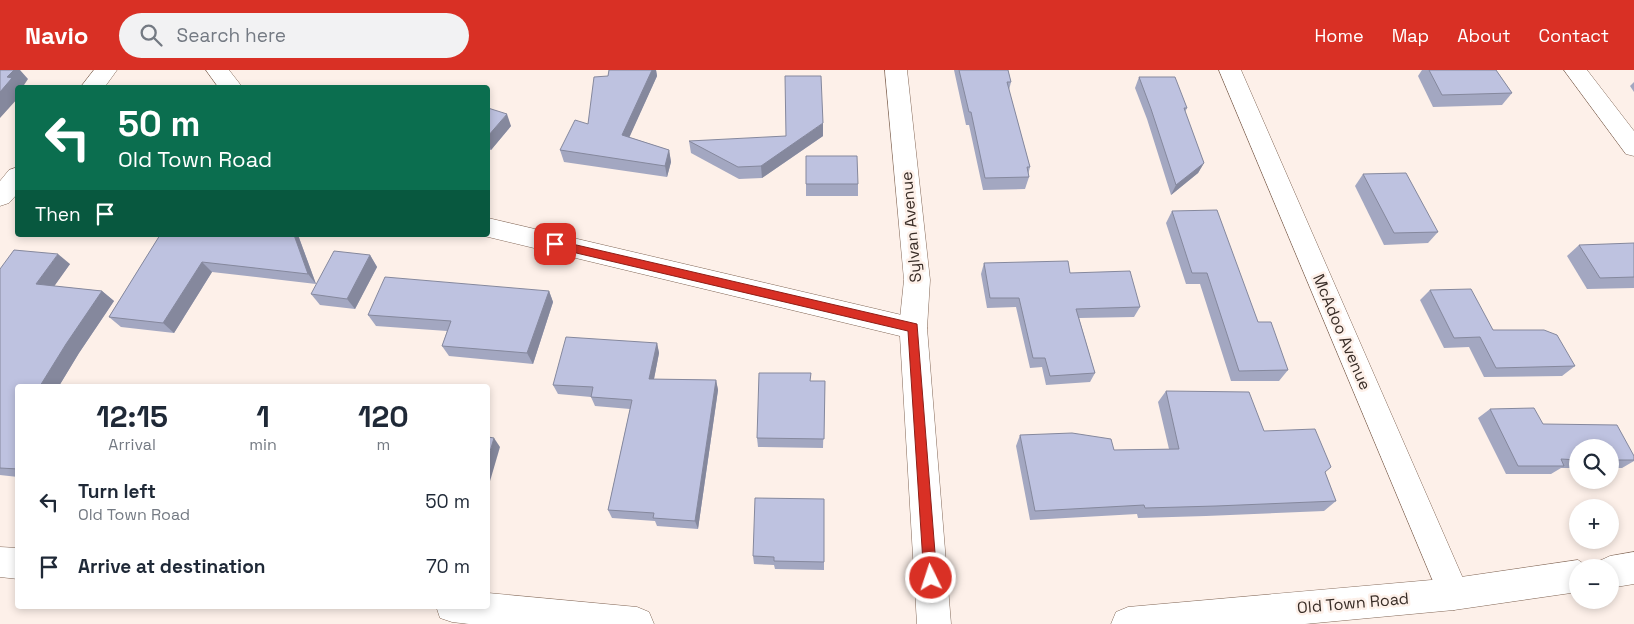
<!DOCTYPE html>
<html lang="en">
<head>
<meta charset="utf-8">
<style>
	body { margin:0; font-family:"Space Grotesk",sans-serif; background:#f2f2f3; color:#1f2937; height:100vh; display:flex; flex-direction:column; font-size:19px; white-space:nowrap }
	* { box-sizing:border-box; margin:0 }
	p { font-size:16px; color:#747a83 }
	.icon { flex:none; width:28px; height:28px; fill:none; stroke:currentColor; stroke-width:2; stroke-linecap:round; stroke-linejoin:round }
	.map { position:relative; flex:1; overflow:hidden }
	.drawer { position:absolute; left:15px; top:314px; width:475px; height:225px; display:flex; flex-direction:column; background:#fff; border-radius:5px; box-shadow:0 2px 8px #0003 }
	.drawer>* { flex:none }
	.banner { position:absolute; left:15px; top:15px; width:475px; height:152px; border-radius:5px; box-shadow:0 2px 8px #0003; background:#0b6e4f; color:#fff; overflow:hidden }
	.controls { position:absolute; left:1569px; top:369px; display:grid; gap:10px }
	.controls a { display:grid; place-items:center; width:50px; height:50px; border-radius:50%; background:#fff; box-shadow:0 2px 8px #0003; font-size:25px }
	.pin { position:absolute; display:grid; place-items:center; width:42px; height:42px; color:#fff; margin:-21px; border-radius:10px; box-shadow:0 2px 8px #0006 }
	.me { position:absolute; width:55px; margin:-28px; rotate:356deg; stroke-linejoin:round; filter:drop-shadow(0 0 4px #0008) }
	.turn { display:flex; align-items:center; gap:18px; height:105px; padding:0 20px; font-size:22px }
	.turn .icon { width:65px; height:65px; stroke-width:2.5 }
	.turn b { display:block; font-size:35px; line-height:42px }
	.then { display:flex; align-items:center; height:48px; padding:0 20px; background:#0003; gap:10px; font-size:19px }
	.eta { display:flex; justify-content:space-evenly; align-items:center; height:85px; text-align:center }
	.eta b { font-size:30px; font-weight:800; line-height:35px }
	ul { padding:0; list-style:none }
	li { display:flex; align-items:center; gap:15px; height:65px; padding:0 20px }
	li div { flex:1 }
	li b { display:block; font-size:19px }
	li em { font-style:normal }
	header { display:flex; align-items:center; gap:30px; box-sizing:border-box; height:70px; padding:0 25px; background:#d93025; color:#fff }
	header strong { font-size:24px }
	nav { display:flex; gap:28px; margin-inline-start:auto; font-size:18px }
	.search { width:350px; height:45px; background:#f2f2f3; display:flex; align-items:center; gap:12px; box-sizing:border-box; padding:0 18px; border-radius:28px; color:#747a83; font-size:19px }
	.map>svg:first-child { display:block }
</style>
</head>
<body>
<header>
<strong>Navio</strong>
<div class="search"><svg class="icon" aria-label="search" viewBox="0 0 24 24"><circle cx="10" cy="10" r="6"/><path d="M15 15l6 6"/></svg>Search here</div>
<nav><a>Home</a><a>Map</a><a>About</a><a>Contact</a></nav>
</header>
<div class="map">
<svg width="1634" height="554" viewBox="0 0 1634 554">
	<rect width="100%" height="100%" fill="#fdf0e9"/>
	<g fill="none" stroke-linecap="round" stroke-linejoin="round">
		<defs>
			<g id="street">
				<path d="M94 0H117L104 18H80Z"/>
				<path d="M885 0H907L930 210 927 258 923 266 913 269 903 266 899 258 904 210Z"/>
				<path d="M1219 0H1241L1465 513 1470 524 1465 535 1454 540 1443 535Z"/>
				<path d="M1564 0H1587L1634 61V86L1626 84Z"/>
				<path d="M18 97V123L9 133 0 136V111L9 100Z"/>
				<path d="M0 477 18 478V509L0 507Z"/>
				<path d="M488 523 637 537 649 542 654 554H469L452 552 440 548 436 536H488Z"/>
			</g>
			<g id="secondary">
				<path d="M206 0H229L243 18H219Z"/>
				<path d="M488 148 923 250 927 258 951 554H917L900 266 480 165H488Z"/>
				<path d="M1634 482V514L1610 518V498H1596L1599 491 1610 486Z"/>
				<path d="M1578 490 1590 498H1578V522L1454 540 1305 554H1111L1116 542 1128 537 1454 508Z"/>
			</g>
		</defs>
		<use href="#street" stroke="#846959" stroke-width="1"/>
		<use href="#secondary" stroke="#846959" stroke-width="1"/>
		<use href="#street" fill="#fff" fill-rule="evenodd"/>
		<use href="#secondary" fill="#fff" fill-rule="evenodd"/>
	</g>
	<g fill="#a3a7c1">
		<path d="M609 0H656L657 6 629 67 669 80 671 92 667 107 564 92 560 80 588 54 608 6Z"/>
		<path d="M954 0H1008L1011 12 1009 20 1030 97 1028 105 1029 107 1025 119 983 120 969 55H966Z"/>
		<path d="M1422 0H1496L1512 23 1502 35 1433 37 1418 6Z"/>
		<path d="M1139 7 1187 38 1185 42 1204 93 1198 103 1171 125 1147 49 1135 18Z"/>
		<path d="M1634 12V22L1630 16Z"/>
		<path d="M488 38 511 56 491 80 488 79Z"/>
		<path d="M823 66 762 108 739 109 691 83 689 71Z"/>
		<path d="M806 86 858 114V126H806Z"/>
		<path d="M1363 104 1438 162 1428 173 1384 175 1355 116Z"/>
		<path d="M1172 141 1258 252 1288 300 1279 311H1231L1200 214H1186L1166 153Z"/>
		<path d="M160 165H298L316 214 212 202 174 263 121 257 109 247Z"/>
		<path d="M1634 174V218L1587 219 1567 186 1579 175Z"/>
		<path d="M370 185 377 197 355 239 320 235 311 224Z"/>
		<path d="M984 193 1070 203 1140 237 1134 247 1079 248 1095 303 1090 312 1046 315 1042 297 1030 298 1016 237 987 238 981 204Z"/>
		<path d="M70 194 54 216 102 221 114 231 79 283 59 316H18V407L0 405V199Z"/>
		<path d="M1430 220 1493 260 1575 296 1562 306 1484 307 1469 277 1444 278 1420 230Z"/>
		<path d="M549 221 553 232 533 294 449 286 442 276 447 261 376 256 368 245Z"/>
		<path d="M657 273 659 283 654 309 716 310 718 320 698 459 657 456 655 451 612 448 608 440 630 339 595 336 591 327 558 324 553 315Z"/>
		<path d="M811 311H825L823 378 758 377 757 368Z"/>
		<path d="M1166 321 1264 361 1325 402 1336 431 1324 441 1206 446 1138 448 1137 444 1030 450 1016 376 1020 365 1114 380 1169 379 1158 332Z"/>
		<path d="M1490 339 1543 354 1634 386V391L1622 398H1610V378H1578V398H1561L1551 404H1506L1478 348Z"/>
		<path d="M824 429V500L775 499 774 495 754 494 753 486Z"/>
	</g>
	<g fill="#85889d">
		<path d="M14 0H20L28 9 22 18H18V28L0 48V22L7 7Z"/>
		<path d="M652 0H656L657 6 625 77 622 65Z"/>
		<path d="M507 44 511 56 491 80 488 72V66Z"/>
		<path d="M823 53V66L762 108 761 96Z"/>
		<path d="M669 80 671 92 667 107 665 96Z"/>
		<path d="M1204 93 1198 103 1171 125 1176 115Z"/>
		<path d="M294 165H298L316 214 308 204Z"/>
		<path d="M58 184 70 194 48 225 36 214Z"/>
		<path d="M370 185 377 197 355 239 347 229Z"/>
		<path d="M202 192 212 202 174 263 163 253Z"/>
		<path d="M102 221 114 231 79 283 59 316H40L66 274Z"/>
		<path d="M549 221 553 232 533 294 527 283Z"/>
		<path d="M657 273 659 283 652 319 649 309Z"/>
		<path d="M716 310 718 320 698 459 695 451Z"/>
		<path d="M494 368 500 377 488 418V388Z"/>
	</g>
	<g fill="#bec2e0" stroke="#85889d">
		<path d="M0 0H14L7 7 12 8 0 22Z"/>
		<path d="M609 0H652L622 65 669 80 665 96 560 80 575 50 588 54 594 7 608 6Z"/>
		<path d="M959 0H1008L1011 12H1007L1030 97H1027L1029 107 985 108 971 42H969Z"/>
		<path d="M1429 0H1496L1512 23 1442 25Z"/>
		<path d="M785 6H821L823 53 761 96 738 97 689 71 786 66Z"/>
		<path d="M1139 7H1175L1187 38H1184L1204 93 1176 115 1151 39Z"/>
		<path d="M488 38 507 44 488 66Z"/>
		<path d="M806 86H857L858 114H806Z"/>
		<path d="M1406 103 1438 162 1394 163 1363 104Z"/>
		<path d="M1217 140 1258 252H1271L1288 300 1239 301 1207 203H1192L1172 141Z"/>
		<path d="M160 165H294L308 204 202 192 163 253 109 247Z"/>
		<path d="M1634 173V207L1600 208 1579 175Z"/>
		<path d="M14 180 58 184 36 214 102 221 66 274 40 316H18V399L0 398V199Z"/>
		<path d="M334 181 370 185 347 229 311 224Z"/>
		<path d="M1068 191 1070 203 1130 201 1140 237 1076 239 1095 303 1050 306 1045 288H1033L1019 228H990L984 193Z"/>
		<path d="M385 207 549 221 527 283 442 276 451 251 368 245Z"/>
		<path d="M1471 219 1493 260H1544L1557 265 1575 296 1496 298 1480 267 1454 268 1430 220Z"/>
		<path d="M566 267 657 273 649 309 716 310 695 451 653 448 654 443 608 440 632 330 591 327 593 317 553 315Z"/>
		<path d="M759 303H811L810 311H825L824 369 757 368Z"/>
		<path d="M1166 321 1249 322 1264 361 1315 359 1331 397 1325 402 1336 431 1216 436 1145 438 1144 435 1035 441 1020 365 1072 363 1111 369 1114 380 1179 379Z"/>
		<path d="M1534 338 1543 354 1617 355 1634 386V390H1610V378H1578V390L1561 389 1564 396H1518L1490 339Z"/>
		<path d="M488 367 494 368 488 388Z"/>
		<path d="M755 428 824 429V492L774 491V487L753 486Z"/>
	</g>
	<path fill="#d93025" stroke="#8d1f18" d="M555 170 917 254 937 508 935 513 931 515 926 513 924 508 908 261 555 178 550 174Z"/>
	<g text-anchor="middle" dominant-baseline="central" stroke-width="5" stroke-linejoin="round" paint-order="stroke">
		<g font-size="16" fill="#392d27" stroke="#fdf0e9">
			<text transform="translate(911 157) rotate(-95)">Sylvan Avenue</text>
			<text transform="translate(1342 262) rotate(67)">McAdoo Avenue</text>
			<text transform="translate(1353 533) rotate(-5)">Old Town Road</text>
		</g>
	</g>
</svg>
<div class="controls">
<a><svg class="icon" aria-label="search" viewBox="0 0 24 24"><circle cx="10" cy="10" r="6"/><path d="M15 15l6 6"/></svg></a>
<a>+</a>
<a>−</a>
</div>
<div class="pin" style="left:555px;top:174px;background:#d93025"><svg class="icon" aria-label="arrive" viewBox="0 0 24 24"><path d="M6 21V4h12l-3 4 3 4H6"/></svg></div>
<svg class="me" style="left:931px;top:508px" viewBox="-20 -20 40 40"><circle r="17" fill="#d93025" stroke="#fff" stroke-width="3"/><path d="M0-11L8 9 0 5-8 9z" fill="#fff"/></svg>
<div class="banner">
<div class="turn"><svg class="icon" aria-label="left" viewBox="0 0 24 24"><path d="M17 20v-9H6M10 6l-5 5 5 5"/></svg><div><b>50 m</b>Old Town Road</div></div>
<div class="then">Then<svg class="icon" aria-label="arrive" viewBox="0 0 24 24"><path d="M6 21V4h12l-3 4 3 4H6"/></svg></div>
</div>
<section class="drawer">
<div class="eta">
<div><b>12:15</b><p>Arrival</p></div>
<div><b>1</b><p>min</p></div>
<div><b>120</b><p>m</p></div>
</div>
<ul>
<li><svg class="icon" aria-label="left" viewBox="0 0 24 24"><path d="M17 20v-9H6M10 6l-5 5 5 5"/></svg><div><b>Turn left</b><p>Old Town Road</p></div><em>50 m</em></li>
<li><svg class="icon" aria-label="arrive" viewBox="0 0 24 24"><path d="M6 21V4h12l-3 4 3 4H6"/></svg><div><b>Arrive at destination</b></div><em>70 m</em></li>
</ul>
</section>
</div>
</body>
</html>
